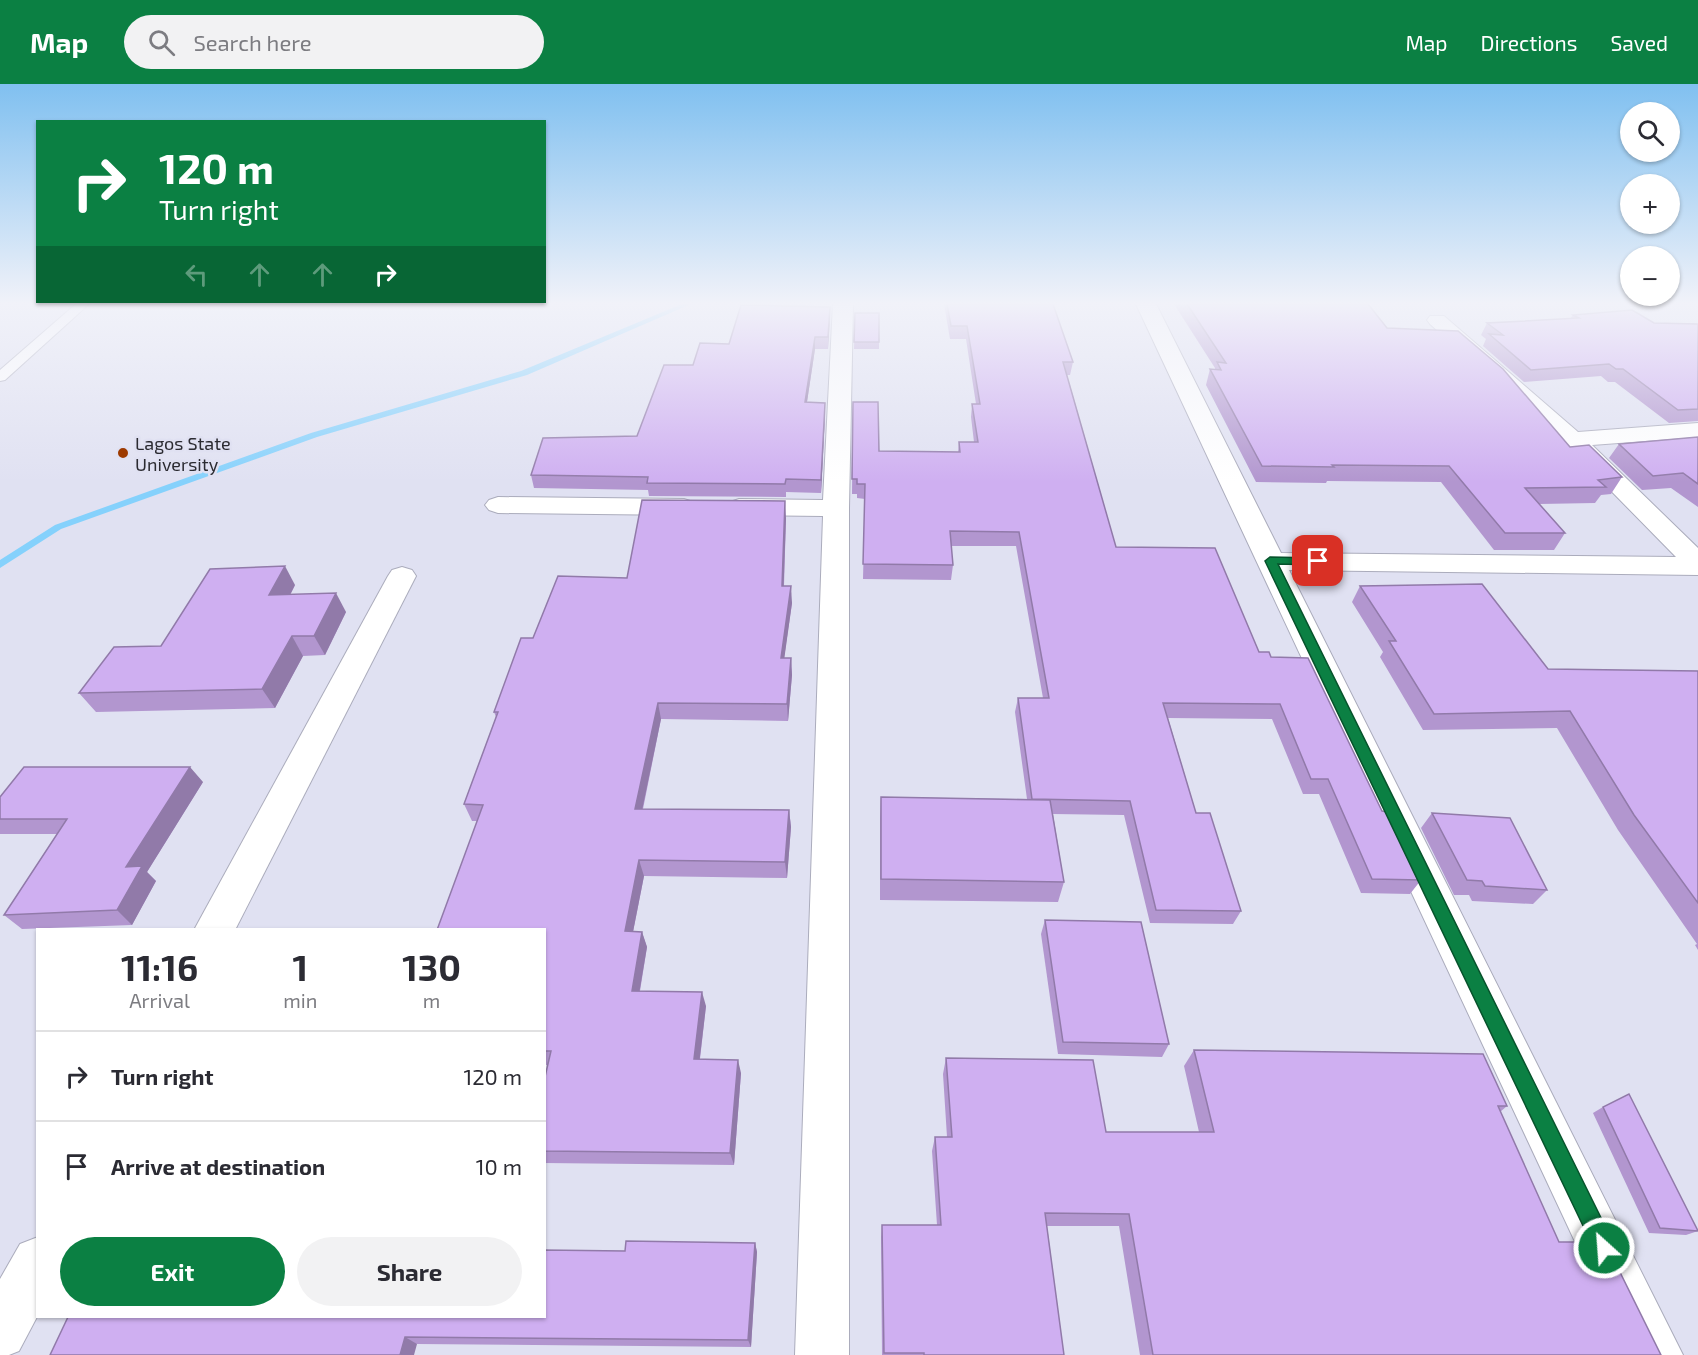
<!DOCTYPE html>
<html lang="en">
<head>
<meta charset="utf-8">
<style>
	body { margin:0; font-family:"Exo 2",sans-serif; background:#f2f2f3; color:#2b2b33; height:100vh; display:flex; flex-direction:column; font-size:22px; white-space:nowrap }
	* { box-sizing:border-box; margin:0 }
	p { font-size:20px; color:#7c7c81 }
	.icon { flex:none; width:33px; height:33px; fill:none; stroke:currentColor; stroke-width:2; stroke-linecap:round; stroke-linejoin:round }
	.map { position:relative; flex:1; overflow:hidden }
	.sheet { position:absolute; left:36px; top:844px; width:510px; height:390px; display:flex; flex-direction:column; background:#fff; border-radius:0px; box-shadow:0 2px 4px #0004 }
	.sheet>* { flex:none }
	.banner { position:absolute; left:36px; top:36px; width:510px; height:183px; border-radius:0px; box-shadow:0 2px 4px #0004; background:#0b8043; color:#fff; overflow:hidden }
	.fabs { position:absolute; left:1620px; top:18px; display:grid; gap:12px }
	.fabs a { display:grid; place-items:center; width:60px; height:60px; border-radius:50%; background:#fff; box-shadow:0 2px 4px #0004; font-size:30px }
	.pin { position:absolute; display:grid; place-items:center; width:51px; height:51px; color:#fff; margin:-26px; border-radius:12px; box-shadow:0 3px 9px #0006 }
	.me { position:absolute; width:66px; margin:-33px; rotate:334deg; stroke-linejoin:round; filter:drop-shadow(0 0 4px #0008) }
	.turn { display:flex; align-items:center; gap:21px; height:126px; padding:0 24px; font-size:27px }
	.turn .icon { width:78px; height:78px; stroke-width:2.5 }
	.turn b { display:block; font-size:42px; line-height:51px }
	.lanes { display:flex; align-items:center; height:57px; padding:0 24px; background:#0003; justify-content:center; gap:30px; direction:ltr }
	.lanes .off { opacity:.35 }
	.eta { display:flex; justify-content:space-evenly; align-items:center; height:102px; text-align:center }
	.eta b { font-size:36px; font-weight:700; line-height:42px }
	.button { display:flex; gap:12px; margin-top:auto; padding:12px 24px }
	.button a { flex:1; height:69px; border-radius:36px; background:#0b8043; color:#fff; font-size:24px; font-weight:700; line-height:69px; text-align:center }
	.button a+a { background:#f2f2f3; color:#2b2b33 }
	ul { padding:0; list-style:none }
	li { display:flex; align-items:center; gap:18px; height:90px; padding:0 24px; border-top:2px solid #e1e1e2 }
	li div { flex:1 }
	li b { display:block; font-size:22px }
	li em { font-style:normal }
	header { display:flex; align-items:center; gap:36px; box-sizing:border-box; height:84px; padding:0 30px; background:#0b8043; color:#fff }
	header strong { font-size:28px }
	nav { display:flex; gap:33px; margin-inline-start:auto; font-size:21px }
	.search { width:420px; height:54px; background:#f2f2f3; display:flex; align-items:center; gap:15px; box-sizing:border-box; padding:0 21px; border-radius:33px; color:#7c7c81; font-size:22px }
	.map>svg:first-child { display:block }
</style>
</head>
<body>
<header>
<strong>Map</strong>
<div class="search"><svg class="icon" aria-label="search" viewBox="0 0 24 24"><circle cx="10" cy="10" r="6"/><path d="M15 15l6 6"/></svg>Search here</div>
<nav><a>Map</a><a>Directions</a><a>Saved</a></nav>
</header>
<div class="map">
<svg width="1698" height="1271" viewBox="0 0 1698 1271">
	<rect width="100%" height="100%" fill="#e0e1f2"/>
	<g fill="none" stroke-linecap="round" stroke-linejoin="round">
		<path fill="#85d1fc" fill-rule="evenodd" d="M682 220H691L527 291 317 353 61 445 0 484V476L55 441 311 349 521 287Z"/>
		<defs>
			<path id="service" d="M76 220H89L5 296 0 297V286Z"/>
			<g id="minor">
				<path d="M833 220H853L849 424V1271H795L823 432 739 431 730 428 726 423 730 418 739 415 823 416Z"/>
				<path d="M1136 220H1156L1281 469 1676 473 1565 360 1430 240 1427 236 1430 232H1444L1578 348 1698 339V353L1592 361 1698 464V491L1289 486 1683 1271H1628Z"/>
				<path d="M498 413 684 415 693 418 697 423 693 428 684 431 498 429 489 426 485 421 489 416Z"/>
				<path d="M402 483 412 486 416 492 235 846H194L388 492 392 486Z"/>
				<path d="M38 1153V1231L19 1267 9 1271H0V1195L20 1160Z"/>
			</g>
		</defs>
		<use href="#service" stroke="#abacbc" stroke-width="2"/>
		<use href="#minor" stroke="#abacbc" stroke-width="2"/>
		<use href="#service" fill="#fff" fill-rule="evenodd"/>
		<use href="#minor" fill="#fff" fill-rule="evenodd"/>
	</g>
	<g fill="#b296cf">
		<path d="M944 220H1053L1073 278 1070 291H1067L1116 463 1259 568 1271 573 1382 727 1421 796 1410 810 1361 809 1319 710H1303L1272 635 1168 634 1196 729 1241 827 1233 840 1150 839 1124 731 1053 730 1064 798 1058 818 880 816V734L881 713 1027 715 1015 628 1018 614H1043L1016 462H951L953 481 951 496 863 495 865 415 857 414V410H852L853 318 879 367 958 368 959 358H974L971 333 972 320H976L966 255H950Z"/>
		<path d="M1174 220H1368L1387 244 1570 363 1622 393 1611 410 1601 411 1595 419 1539 420 1565 449 1554 466H1494L1441 398 1327 397 1326 399 1256 398 1206 301 1210 285 1215 286V284Z"/>
		<path d="M830 223 828 265H815L807 318 825 319V331L821 409 786 408V413L649 412 648 406 534 404 531 391 637 352 693 281 729 260Z"/>
		<path d="M855 229H879V265H854Z"/>
		<path d="M1573 231 1654 239 1698 240V337L1669 339 1615 298H1608L1601 292 1524 298 1483 262 1486 255 1481 251 1487 239 1570 235Z"/>
		<path d="M1698 353V423L1671 404 1642 406 1609 374 1619 360Z"/>
		<path d="M786 434 784 502 792 519 784 574H791L792 591 788 637 661 635 643 725 789 726 791 743 787 794 644 792 633 848H642L647 863 640 907 706 922 700 975 741 989 734 1081 544 1079V997L548 981H544V846L477 737H472L464 720 496 633 494 628 533 554 627 494Z"/>
		<path d="M295 501 290 511 346 528 325 571 303 572 275 624 96 628 79 609 161 562Z"/>
		<path d="M1360 502 1548 585 1698 587V866L1695 861 1697 860 1618 746 1557 644 1423 646 1380 573 1383 568 1352 518Z"/>
		<path d="M203 698 147 788 156 797 132 841 22 845 4 831 57 750H0V713Z"/>
		<path d="M1432 729 1547 806 1533 820 1472 817 1469 811H1454L1421 744Z"/>
		<path d="M1045 836 1169 960 1162 973 1058 970 1041 850Z"/>
		<path d="M1194 966 1507 1022 1500 1028 1559 1158 1661 1271H1140L1119 1142H1047L1064 1271H882L881 1153 882 1141H937L932 1067 935 1053H947L943 990 946 974 1106 1048H1199L1184 982Z"/>
		<path d="M1603 1023 1698 1147 1686 1151 1649 1149 1593 1029Z"/>
		<path d="M755 1159 757 1168 751 1263 417 1260 68 1233H544L625 1167Z"/>
	</g>
	<g fill="#917aa9">
		<path d="M830 223V235L828 265V253Z"/>
		<path d="M815 253V265L805 331V318Z"/>
		<path d="M825 319V331L821 409V396Z"/>
		<path d="M785 417 786 434 783 519 782 502Z"/>
		<path d="M285 482 295 501 280 531 269 511Z"/>
		<path d="M791 502 792 519 782 591 781 574Z"/>
		<path d="M336 509 346 528 325 571 314 552Z"/>
		<path d="M292 552 303 572 275 624 262 605Z"/>
		<path d="M791 574 792 591 788 637 787 620Z"/>
		<path d="M658 619 661 635 639 741 635 725Z"/>
		<path d="M190 683 203 698 147 788 156 797 132 841 117 826 126 783Z"/>
		<path d="M789 726 791 743 787 794 785 778Z"/>
		<path d="M639 776 644 792 630 863 625 847Z"/>
		<path d="M642 848 647 863 637 922 632 907Z"/>
		<path d="M702 908 706 922 698 989 694 975Z"/>
		<path d="M738 976 741 989 734 1081 730 1069Z"/>
		<path d="M755 1159 757 1168 751 1263 748 1256Z"/>
		<path d="M405 1253 417 1260 414 1271H400Z"/>
	</g>
	<g fill="#cfaff1" stroke="#917aa9" stroke-width="1.5">
		<path d="M947 220H1053L1073 278H1063L1116 463 1215 464 1259 568H1269L1271 573 1308 574 1382 727 1388 728 1421 796 1372 795 1328 695H1311L1280 620 1163 619 1196 729H1210L1241 827 1156 826 1130 717 1032 715 1018 614H1049L1019 448 950 447 953 481 863 480 865 400H857V395H852L853 318H878L879 367 960 368 959 358H978L972 320H980L967 242H951Z"/>
		<path d="M1187 220H1368L1387 244 1458 247 1503 285 1570 363 1589 361 1622 393 1598 396 1606 403 1525 404 1565 449H1505L1449 382 1332 381 1334 383 1262 382 1210 285 1221 286 1217 278 1226 279Z"/>
		<path d="M741 221 830 223 828 253H815L805 318 825 319 821 396 786 395 785 400 647 399 648 393 531 391 543 354 637 352 664 281H693L700 259 729 260Z"/>
		<path d="M1632 226 1654 239 1698 240V325L1678 326 1623 285H1616L1609 280 1531 286 1489 250 1503 251 1487 239 1579 234 1573 231Z"/>
		<path d="M855 229H879V258H854Z"/>
		<path d="M1698 353V400L1683 389 1653 392 1619 360Z"/>
		<path d="M642 416 785 417 782 502H791L781 574H791L787 620 658 619 635 725 789 726 785 778 639 776 625 847 642 848 632 907 702 908 694 975 738 976 730 1069 544 1067V997L551 967H544V846H437L483 721 464 720 498 628H494L521 554H533L558 492 627 494Z"/>
		<path d="M285 482 269 511 336 509 314 552H292L262 605 79 609 114 563 161 562 210 485Z"/>
		<path d="M1482 500 1548 585 1698 587V819L1634 731 1570 627 1434 630 1389 557H1396L1360 502Z"/>
		<path d="M24 683H190L126 783 142 782 117 826 4 831 67 735H0V713Z"/>
		<path d="M881 713 1050 716 1064 798 881 795Z"/>
		<path d="M1432 729 1510 734 1547 806 1485 802 1482 797 1467 796Z"/>
		<path d="M1045 836 1141 838 1169 960 1063 958Z"/>
		<path d="M1194 966 1483 970 1507 1022H1498L1559 1158H1605L1661 1271H1153L1129 1130 1045 1129 1064 1271H924V1269H884L882 1141H941L935 1053H952L946 974 1093 976 1106 1048H1214Z"/>
		<path d="M1629 1010 1698 1147 1660 1144 1603 1023Z"/>
		<path d="M626 1157 755 1159 748 1256 405 1253 400 1271H50L68 1233H544V1166L625 1167Z"/>
	</g>
	<linearGradient id="sky" x2="0" y2="1"><stop stop-color="#80c0f0"/><stop offset="0.55" stop-color="#f1f2f9"/><stop offset="1" stop-color="#f1f2f9" stop-opacity="0"/></linearGradient>
	<rect width="1698" height="398" fill="url(#sky)"/>
	<path fill="#0b8043" stroke="#07532c" stroke-width="1.5" d="M1270 473 1318 474 1324 477 1318 481 1278 480 1612 1156 1615 1164 1612 1171 1604 1174 1597 1171 1265 477Z"/>
	<circle fill="#9d3a00" stroke="#e0e1f2" stroke-width="2" cx="123" cy="369" r="6"/>
	<g text-anchor="middle" dominant-baseline="central" stroke-width="5" stroke-linejoin="round" paint-order="stroke">
		<g font-size="18" fill="#2b2b31" stroke="#e0e1f2" text-anchor="start">
			<text x="135" y="359">Lagos State<tspan x="135" dy="21">University</tspan></text>
		</g>
	</g>
</svg>
<div class="fabs">
<a><svg class="icon" aria-label="search" viewBox="0 0 24 24"><circle cx="10" cy="10" r="6"/><path d="M15 15l6 6"/></svg></a>
<a>+</a>
<a>−</a>
</div>
<div class="pin" style="left:1318px;top:477px;background:#d93025"><svg class="icon" aria-label="arrive" viewBox="0 0 24 24"><path d="M6 21V4h12l-3 4 3 4H6"/></svg></div>
<svg class="me" style="left:1604px;top:1164px" viewBox="-20 -20 40 40"><circle r="17" fill="#0b8043" stroke="#fff" stroke-width="3"/><path d="M0-11L8 9 0 5-8 9z" fill="#fff"/></svg>
<div class="banner">
<div class="turn"><svg class="icon" aria-label="right" viewBox="0 0 24 24"><path d="M7 20v-9h11M14 6l5 5-5 5"/></svg><div><b>120 m</b>Turn right</div></div>
<div class="lanes"><svg class="icon off" aria-label="left" viewBox="0 0 24 24"><path d="M17 20v-9H6M10 6l-5 5 5 5"/></svg><svg class="icon off" aria-label="ahead" viewBox="0 0 24 24"><path d="M12 20V5M6 11l6-6 6 6"/></svg><svg class="icon off" aria-label="ahead" viewBox="0 0 24 24"><path d="M12 20V5M6 11l6-6 6 6"/></svg><svg class="icon" aria-label="right" viewBox="0 0 24 24"><path d="M7 20v-9h11M14 6l5 5-5 5"/></svg></div>
</div>
<section class="sheet">
<div class="eta">
<div><b>11:16</b><p>Arrival</p></div>
<div><b>1</b><p>min</p></div>
<div><b>130</b><p>m</p></div>
</div>
<ul>
<li><svg class="icon" aria-label="right" viewBox="0 0 24 24"><path d="M7 20v-9h11M14 6l5 5-5 5"/></svg><div><b>Turn right</b></div><em>120 m</em></li>
<li><svg class="icon" aria-label="arrive" viewBox="0 0 24 24"><path d="M6 21V4h12l-3 4 3 4H6"/></svg><div><b>Arrive at destination</b></div><em>10 m</em></li>
</ul>
<div class="button"><a>Exit</a><a>Share</a></div>
</section>
</div>
</body>
</html>
